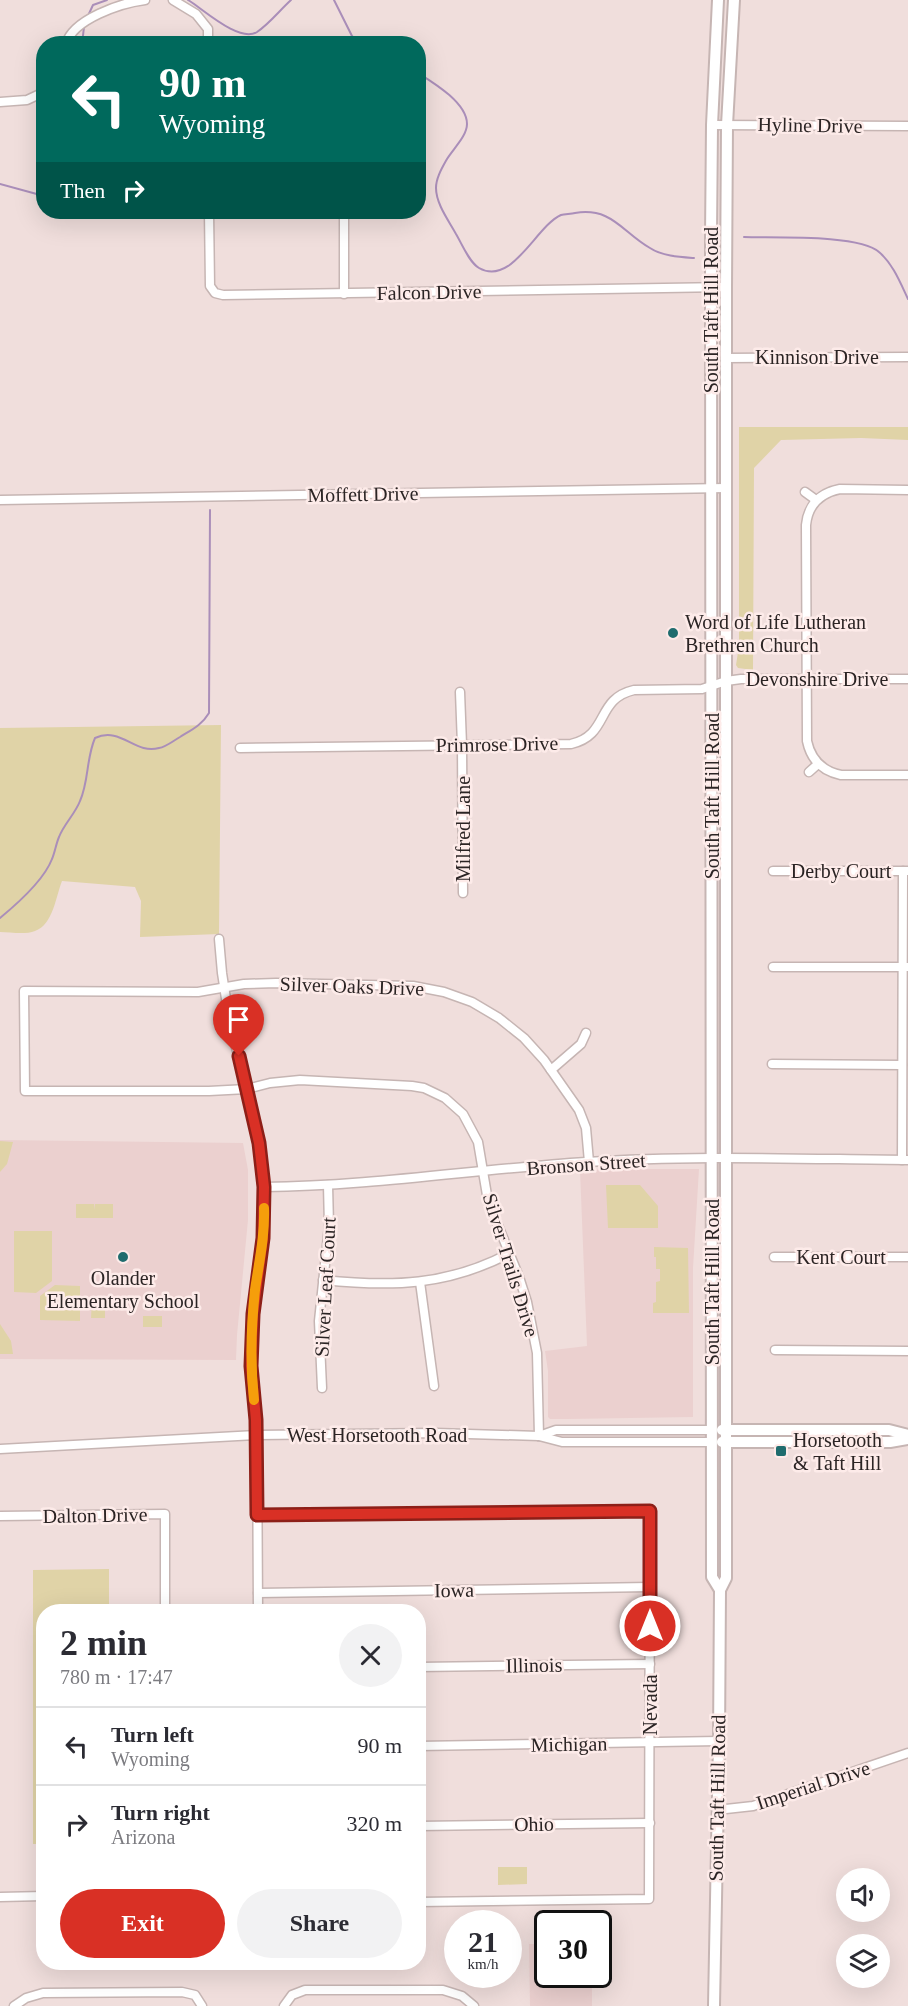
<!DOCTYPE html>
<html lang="en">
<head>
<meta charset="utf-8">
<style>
	body { margin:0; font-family:Georgia,serif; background:#f2f2f3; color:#2b2b33; height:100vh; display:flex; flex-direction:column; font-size:22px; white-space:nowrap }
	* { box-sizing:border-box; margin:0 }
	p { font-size:20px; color:#7c7c81 }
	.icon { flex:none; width:33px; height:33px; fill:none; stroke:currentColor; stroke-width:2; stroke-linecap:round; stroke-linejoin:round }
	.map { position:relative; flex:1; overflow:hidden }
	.side { position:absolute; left:36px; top:1604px; width:390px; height:366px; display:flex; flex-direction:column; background:#fff; border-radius:24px; box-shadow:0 6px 24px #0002 }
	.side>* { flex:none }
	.banner { position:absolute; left:36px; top:36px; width:390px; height:183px; border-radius:24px; box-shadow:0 6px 24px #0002; background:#00695c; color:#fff; overflow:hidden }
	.fabs { position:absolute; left:836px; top:1868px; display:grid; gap:12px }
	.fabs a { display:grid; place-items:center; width:54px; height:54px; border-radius:50%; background:#fff; box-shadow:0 6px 24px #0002; font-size:30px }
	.speed { position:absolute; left:444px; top:1910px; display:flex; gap:12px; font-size:30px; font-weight:700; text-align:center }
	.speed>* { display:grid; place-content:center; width:78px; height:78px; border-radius:50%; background:#fff; box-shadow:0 6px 24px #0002; line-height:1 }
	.speed small { font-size:15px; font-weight:400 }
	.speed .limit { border:3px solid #111; border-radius:9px; background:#fff; color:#111 }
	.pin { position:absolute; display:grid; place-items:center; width:51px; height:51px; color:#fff; margin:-62px -26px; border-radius:50% 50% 50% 0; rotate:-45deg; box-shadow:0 0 6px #0007 }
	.pin .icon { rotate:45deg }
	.me { position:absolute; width:66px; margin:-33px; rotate:0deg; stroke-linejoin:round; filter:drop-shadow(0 0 4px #0008) }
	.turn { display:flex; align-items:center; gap:21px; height:126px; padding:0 24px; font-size:27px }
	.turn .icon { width:78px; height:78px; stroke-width:2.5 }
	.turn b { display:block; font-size:42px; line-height:51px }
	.then { display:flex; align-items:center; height:57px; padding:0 24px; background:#0003; gap:12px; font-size:22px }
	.round { display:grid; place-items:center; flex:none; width:63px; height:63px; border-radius:32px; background:#f2f2f3 }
	.headline { display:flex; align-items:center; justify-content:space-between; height:102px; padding:0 24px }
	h1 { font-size:36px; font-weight:700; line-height:45px }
	.button { display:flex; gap:12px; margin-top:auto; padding:12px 24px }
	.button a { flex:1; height:69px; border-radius:36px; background:#d93025; color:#fff; font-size:24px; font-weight:700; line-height:69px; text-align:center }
	.button a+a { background:#f2f2f3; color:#2b2b33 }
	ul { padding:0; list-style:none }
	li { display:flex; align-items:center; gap:18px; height:78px; padding:0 24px; border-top:2px solid #e1e1e2 }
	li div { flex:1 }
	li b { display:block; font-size:22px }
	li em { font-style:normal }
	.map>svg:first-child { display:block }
</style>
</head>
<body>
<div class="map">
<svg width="908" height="2006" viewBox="0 0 908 2006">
	<rect width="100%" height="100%" fill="#f0dedc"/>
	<g fill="#ebd0cf">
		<path d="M0 1140 243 1143 248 1170V1220L237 1335 236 1360 0 1359Z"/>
		<path d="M615 1169H699L693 1268V1417L568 1419H550L548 1417V1371L545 1351 587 1346 580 1170Z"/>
		<path d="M529 1944H547L548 1974H592V2006H530Z"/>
	</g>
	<g fill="#e0d3a7">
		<path d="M739 427H908V440L861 438 781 440 754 468 753 670 738 668 736 665 739 646Z"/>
		<path d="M221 725 219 934 140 937 141 901 135 887 62 881C56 896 53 925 35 931 25 935 10 932 0 932V728Z"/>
		<path d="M0 1141 13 1142 7 1164 0 1172Z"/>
		<path d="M606 1185H640L658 1206V1228H608Z"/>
		<path d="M76 1204H94L95 1210V1204H113V1218H76Z"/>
		<path d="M14 1231H52V1281L36 1293 14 1292Z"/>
		<path d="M654 1247 688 1248 689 1313H653V1303L656 1302V1282L660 1281V1269H656V1257H654Z"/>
		<path d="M55 1285 80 1286V1321L40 1320V1296Z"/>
		<path d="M92 1299 105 1300V1318H91Z"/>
		<rect x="143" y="1316" width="19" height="11"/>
		<path d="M0 1324 11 1341 13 1354H0Z"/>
		<path d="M109 1569V1611H44V1844H33V1570Z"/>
		<path d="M498 1867H527V1884L498 1885Z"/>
	</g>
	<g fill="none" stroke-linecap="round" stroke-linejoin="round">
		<g stroke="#aa8eb9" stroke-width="2">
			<path d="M188 0C203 9 239 43 257 32 269 24 280 10 291 0"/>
			<path d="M334 0 352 36 360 44"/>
			<path d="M87 18 93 5 107 0"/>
			<path d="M82 44 84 27"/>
			<path d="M418 73C434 83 467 103 467 124 467 136 453 149 447 159 442 168 436 178 436 188 436 204 449 221 456 234 462 244 469 262 479 268 512 287 536 226 561 215 565 214 571 214 575 213 612 207 622 232 650 248 662 256 680 257 694 258"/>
			<path d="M0 184 44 196"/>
			<path d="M744 237C772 238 860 234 879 252 893 264 900 282 908 299"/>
			<path d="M0 918C17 904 44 880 52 859 55 852 56 844 59 837 64 824 75 814 80 801 89 781 86 759 95 738 121 726 135 755 159 748 166 747 173 741 180 737 191 730 202 725 209 713L210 510"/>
		</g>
		<defs>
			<g id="minor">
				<path d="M173 0 196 14 208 29V44"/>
				<path d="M66 44C73 19 121 3 145 0"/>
				<path d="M0 102 27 100 44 92"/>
				<path d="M712 125 908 126"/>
				<path d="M209 212 210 286 215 293 223 295 726 287"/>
				<path d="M344 212V294"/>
				<path d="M726 358 908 357"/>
				<path d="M908 490 840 489C820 493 808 505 806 525L807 741C811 760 822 771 841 775H908"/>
				<path d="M805 492 816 500"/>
				<path d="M0 500 726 488"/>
				<path d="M460 692 462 745 463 893"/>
				<path d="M240 748 571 744C610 735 595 699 634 690L702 689 726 681 741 679H908"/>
				<path d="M809 772 818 764"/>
				<path d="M773 871H908"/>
				<path d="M219 939 222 973 229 1018 259 1143 264 1187 263 1238 253 1314 251 1366 257 1435 258 1611"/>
				<path d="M773 967H908"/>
				<path d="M772 1064 902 1065"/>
				<path d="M551 1070 581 1044 586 1033"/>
				<path d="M902 1160 903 871"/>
				<path d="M264 1187C372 1186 478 1169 586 1162 693 1155 801 1159 908 1160"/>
				<path d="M774 1257H908"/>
				<path d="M323 1280C392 1287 447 1286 510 1253"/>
				<path d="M420 1282 434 1386"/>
				<path d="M775 1350 908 1351"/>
				<path d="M322 1388 319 1321 329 1226 328 1185"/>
				<path d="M539 1436 537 1353 527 1302 519 1277 488 1201 478 1142 463 1114 445 1098 424 1088 412 1086 300 1080 270 1083 247 1089 209 1091H25L24 991 198 992 244 984 276 983 413 986 444 992 472 1002 499 1018 524 1038 544 1060 579 1110 586 1128 589 1162"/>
				<path d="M539 1436 556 1430H712"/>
				<path d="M0 1449 257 1435 435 1433 539 1436 562 1442H712"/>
				<path d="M257 1515 650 1511 649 1899 418 1902"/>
				<path d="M0 1516 165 1514V1611"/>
				<path d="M258 1593 650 1587"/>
				<path d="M418 1667 650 1664"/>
				<path d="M418 1746 719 1741"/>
				<path d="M717 1810 753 1806 908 1753"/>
				<path d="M418 1826 650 1823"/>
				<path d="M0 1897 44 1896"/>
				<path d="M14 2006 26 1998 43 1993 182 1992 195 1995 202 2006"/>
				<path d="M284 2006 292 1995 305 1990H443L462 1996 474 2006"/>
			</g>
			<g id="major">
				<path d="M718 0 712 125 711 236 712 1577 720 1590"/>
				<path d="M722 1430H889L908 1435"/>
				<path d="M722 1442H890L908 1439"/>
				<path d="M714 2006 719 1741 720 1590 726 1578V287L727 125 734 0"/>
			</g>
		</defs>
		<use href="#minor" stroke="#c6b5b3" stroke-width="11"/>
		<use href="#major" stroke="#c6b5b3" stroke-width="14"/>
		<use href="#minor" stroke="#fff" stroke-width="8"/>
		<use href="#major" stroke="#fff" stroke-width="10"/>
	</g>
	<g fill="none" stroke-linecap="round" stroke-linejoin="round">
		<defs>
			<path id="route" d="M239 1056 259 1143 264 1187 263 1238 253 1314 251 1366 256 1420 257 1515 650 1511V1626"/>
		</defs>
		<use href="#route" stroke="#8d1f18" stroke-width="15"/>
		<use href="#route" stroke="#d93025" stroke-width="10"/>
		<path stroke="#f59e0b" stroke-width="10" d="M254 1400C250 1364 251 1327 255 1290 259 1262 265 1236 264 1208"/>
	</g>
	<g fill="#1f6c6e" stroke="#fdebe9" stroke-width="2">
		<circle cx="673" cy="633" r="6"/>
		<circle cx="123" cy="1257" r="6"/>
		<rect x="775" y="1445" width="12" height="12" rx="3"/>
	</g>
	<g text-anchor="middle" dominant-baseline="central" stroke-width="5" stroke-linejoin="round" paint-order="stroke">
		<g font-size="20" fill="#2b2424" stroke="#fdebe9">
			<text transform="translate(810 125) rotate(1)">Hyline Drive</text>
			<text transform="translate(429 292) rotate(-1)">Falcon Drive</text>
			<text transform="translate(711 310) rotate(-90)">South Taft Hill Road</text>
			<text x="817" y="357">Kinnison Drive</text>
			<text transform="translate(363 494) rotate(-1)">Moffett Drive</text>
			<text x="817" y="679">Devonshire Drive</text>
			<text transform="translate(497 744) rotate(-1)">Primrose Drive</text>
			<text transform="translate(712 796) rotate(-90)">South Taft Hill Road</text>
			<text transform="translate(463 829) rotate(-90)">Milfred Lane</text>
			<text x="841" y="871">Derby Court</text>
			<text transform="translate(352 986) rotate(2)">Silver Oaks Drive</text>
			<text transform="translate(586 1164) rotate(-4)">Bronson Street</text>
			<text x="841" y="1257">Kent Court</text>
			<text transform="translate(511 1265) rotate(73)">Silver Trails Drive</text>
			<text transform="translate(712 1282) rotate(-90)">South Taft Hill Road</text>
			<text transform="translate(325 1287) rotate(-87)">Silver Leaf Court</text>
			<text x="377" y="1435">West Horsetooth Road</text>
			<text transform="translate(95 1515) rotate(-1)">Dalton Drive</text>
			<text transform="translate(454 1590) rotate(-1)">Iowa</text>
			<text transform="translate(534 1665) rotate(-1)">Illinois</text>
			<text transform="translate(650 1705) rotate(-90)">Nevada</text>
			<text transform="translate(569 1744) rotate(-1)">Michigan</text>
			<text transform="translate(813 1785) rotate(-18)">Imperial Drive</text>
			<text transform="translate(717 1798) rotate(-89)">South Taft Hill Road</text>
			<text transform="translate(534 1824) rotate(-1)">Ohio</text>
		</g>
		<g font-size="20" fill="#2b2424" stroke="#fdebe9" text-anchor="start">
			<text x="685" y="622">Word of Life Lutheran<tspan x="685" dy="23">Brethren Church</tspan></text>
			<text x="123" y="1278" text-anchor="middle">Olander<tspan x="123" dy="23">Elementary School</tspan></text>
			<text x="793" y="1440">Horsetooth<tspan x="793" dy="23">&amp; Taft Hill</tspan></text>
		</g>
	</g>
</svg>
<div class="fabs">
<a><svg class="icon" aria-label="sound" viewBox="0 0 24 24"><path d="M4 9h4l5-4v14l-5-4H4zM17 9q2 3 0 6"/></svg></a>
<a><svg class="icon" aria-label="layers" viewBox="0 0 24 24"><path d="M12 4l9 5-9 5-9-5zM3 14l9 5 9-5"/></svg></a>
</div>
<div class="speed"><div>21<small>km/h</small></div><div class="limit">30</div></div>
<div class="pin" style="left:239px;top:1056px;background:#d93025"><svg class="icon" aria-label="arrive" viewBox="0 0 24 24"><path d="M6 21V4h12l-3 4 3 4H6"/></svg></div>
<svg class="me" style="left:650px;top:1626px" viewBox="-20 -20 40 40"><circle r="17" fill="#d93025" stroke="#fff" stroke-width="3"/><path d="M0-11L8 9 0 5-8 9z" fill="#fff"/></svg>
<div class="banner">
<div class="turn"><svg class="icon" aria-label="left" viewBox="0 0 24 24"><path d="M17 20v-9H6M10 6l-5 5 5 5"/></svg><div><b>90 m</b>Wyoming</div></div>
<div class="then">Then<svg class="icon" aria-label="right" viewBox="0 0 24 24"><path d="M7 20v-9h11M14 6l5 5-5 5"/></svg></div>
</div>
<section class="side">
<div class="headline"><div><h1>2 min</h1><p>780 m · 17:47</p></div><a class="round"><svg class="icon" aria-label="close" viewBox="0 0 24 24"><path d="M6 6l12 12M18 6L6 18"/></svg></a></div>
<ul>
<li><svg class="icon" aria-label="left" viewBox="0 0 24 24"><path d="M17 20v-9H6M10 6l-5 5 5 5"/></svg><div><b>Turn left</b><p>Wyoming</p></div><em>90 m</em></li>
<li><svg class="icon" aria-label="right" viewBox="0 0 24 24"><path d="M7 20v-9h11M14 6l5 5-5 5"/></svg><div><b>Turn right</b><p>Arizona</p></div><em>320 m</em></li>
</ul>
<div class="button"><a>Exit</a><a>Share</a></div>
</section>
</div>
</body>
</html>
